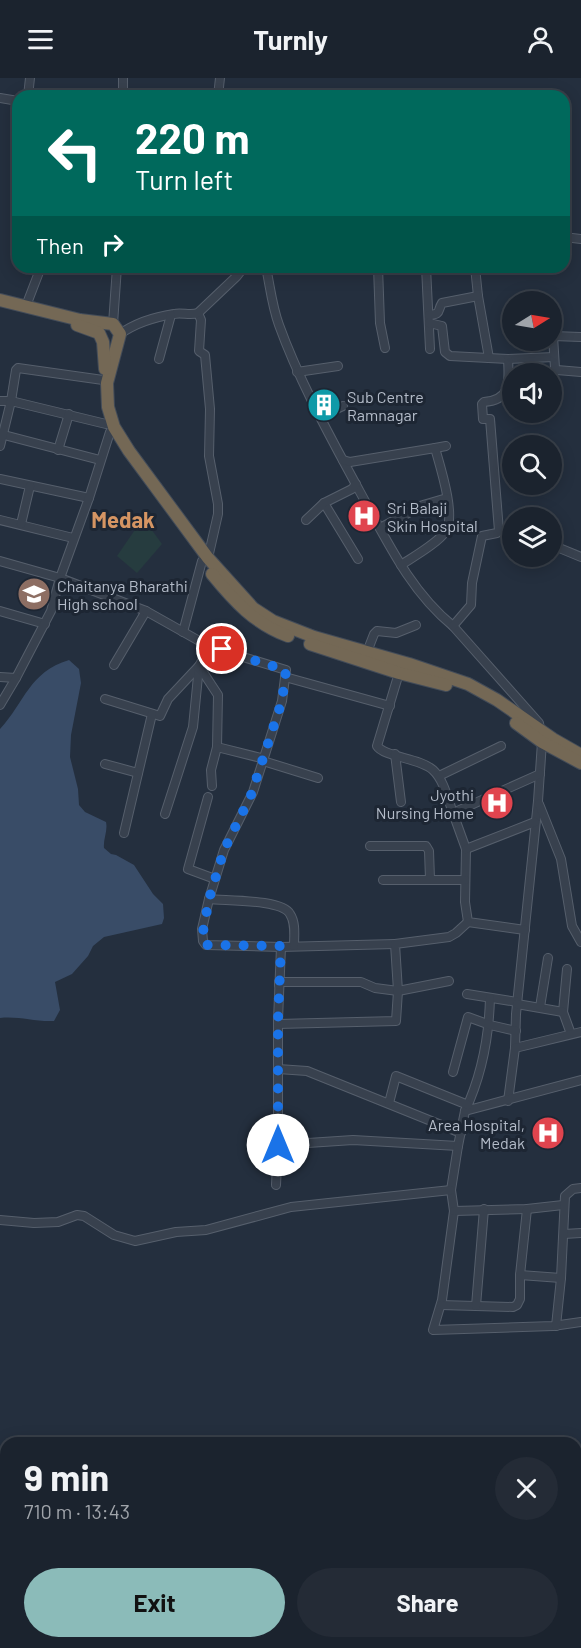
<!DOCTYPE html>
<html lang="en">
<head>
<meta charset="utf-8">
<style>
	body { margin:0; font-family:Barlow,sans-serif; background:#242b36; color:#f1f3f6; height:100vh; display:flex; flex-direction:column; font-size:22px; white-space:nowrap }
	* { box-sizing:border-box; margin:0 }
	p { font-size:20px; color:#a0a4aa }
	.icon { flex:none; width:33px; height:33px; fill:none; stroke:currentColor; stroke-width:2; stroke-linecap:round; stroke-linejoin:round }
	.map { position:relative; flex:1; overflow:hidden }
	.details { position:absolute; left:0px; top:1359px; width:582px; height:212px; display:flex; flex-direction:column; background:#1b232e; border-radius:18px 18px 0 0; box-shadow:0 3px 15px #0003,0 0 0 2px #39404a }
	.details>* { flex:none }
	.top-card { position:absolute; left:12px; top:12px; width:558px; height:183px; border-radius:18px; box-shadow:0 3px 15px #0003,0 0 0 2px #39404a; background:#00695c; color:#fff; overflow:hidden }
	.needle { width:39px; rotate:79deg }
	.controls { position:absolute; left:502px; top:213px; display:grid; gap:12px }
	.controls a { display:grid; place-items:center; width:60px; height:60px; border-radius:50%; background:#1b232e; box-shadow:0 3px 15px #0003,0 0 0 2px #39404a; font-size:30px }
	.pin { position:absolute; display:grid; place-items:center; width:51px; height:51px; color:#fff; margin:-26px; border:3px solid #fff; border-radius:50%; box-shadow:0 2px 6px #0007 }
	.me { position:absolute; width:66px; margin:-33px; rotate:0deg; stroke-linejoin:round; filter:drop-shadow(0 0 4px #0008) }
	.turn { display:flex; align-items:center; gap:21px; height:126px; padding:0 24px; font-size:27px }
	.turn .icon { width:78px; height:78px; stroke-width:2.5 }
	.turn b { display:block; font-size:42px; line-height:51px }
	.then { display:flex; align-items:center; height:57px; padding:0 24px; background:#0003; gap:12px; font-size:22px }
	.round { display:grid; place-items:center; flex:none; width:63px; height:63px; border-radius:32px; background:#242b36 }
	.headline { display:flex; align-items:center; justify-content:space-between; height:102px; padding:0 24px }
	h1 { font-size:36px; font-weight:700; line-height:45px }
	.button { display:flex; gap:12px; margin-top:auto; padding:12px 24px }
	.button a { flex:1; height:69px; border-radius:36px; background:#8bbbb9; color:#111; font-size:24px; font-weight:700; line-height:69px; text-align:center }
	.button a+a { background:#242b36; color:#f1f3f6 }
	header { display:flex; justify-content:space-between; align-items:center; height:78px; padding:0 24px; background:#1b232e; font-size:27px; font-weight:700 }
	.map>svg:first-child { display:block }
</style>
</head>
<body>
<header><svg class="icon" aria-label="menu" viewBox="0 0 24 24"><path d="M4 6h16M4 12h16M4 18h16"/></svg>Turnly<svg class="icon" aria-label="person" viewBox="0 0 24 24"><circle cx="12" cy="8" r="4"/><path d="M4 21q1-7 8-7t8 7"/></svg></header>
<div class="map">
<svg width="581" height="1570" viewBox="0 0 581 1570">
	<rect width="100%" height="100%" fill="#242f3e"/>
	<path fill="#263c3f" d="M143 440 162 466 137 495 117 478Z"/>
	<g fill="#394c67">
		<path d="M69 582 79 591 81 605 71 657 70 679 78 711 79 727 85 734 106 744C108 753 103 761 104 770L111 776 116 777 134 787 153 816 163 826 164 840 162 846 104 859 93 868 88 878 72 896 55 904 60 932 54 943C35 944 19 938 0 940V651C25 624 29 594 69 582Z"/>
		<path d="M530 1565H575L581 1566V1570H537Z"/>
	</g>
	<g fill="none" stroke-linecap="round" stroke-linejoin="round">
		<defs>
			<g id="minor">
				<path d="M123 0V18"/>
				<path d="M28 18 30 0"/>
				<path d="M218 18 220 0"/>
				<path d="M0 20 18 23"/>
				<path d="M564 159 581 161"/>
				<path d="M266 189C270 208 272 228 279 247 300 305 331 360 360 414 387 463 410 513 453 548L539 645 542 664 538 723 516 936 515 970 508 1023"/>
				<path d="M378 189 380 245 385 270"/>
				<path d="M426 189 430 271"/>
				<path d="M475 189 478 218 489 280"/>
				<path d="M26 228 41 189"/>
				<path d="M198 235 201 242 199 273 205 277 210 331 209 378 218 426V436L208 480"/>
				<path d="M429 237C442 236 437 233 442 225L478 218"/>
				<path d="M429 245 442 248 445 274 450 278 508 281 554 279"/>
				<path d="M113 246 117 189"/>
				<path d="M120 256C137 244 154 239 174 236 182 234 190 238 198 235L237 198 244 189"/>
				<path d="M553 258 554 236"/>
				<path d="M581 259 553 258 555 290 557 292 581 294"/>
				<path d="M159 281 171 237"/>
				<path d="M297 294 338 288"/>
				<path d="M0 323H11L106 346"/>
				<path d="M318 333 324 337 343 328"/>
				<path d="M4 357 100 382"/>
				<path d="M0 368 11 323 16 292 18 290 103 302"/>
				<path d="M435 370 446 368"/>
				<path d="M58 372 69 336"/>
				<path d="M343 382 350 384 435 370C440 388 456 437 446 453 438 465 413 479 401 487"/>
				<path d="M0 401 89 420"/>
				<path d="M324 425 358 481"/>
				<path d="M0 442 73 460"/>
				<path d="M306 442 324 425 352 411 356 406"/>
				<path d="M21 446 30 408"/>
				<path d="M380 450 423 427 447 420"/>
				<path d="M552 467 581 479"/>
				<path d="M0 483 60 500 89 420 110 354"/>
				<path d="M0 533 45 546"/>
				<path d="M453 548 471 527 472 505 482 458 497 455 499 453 490 341H483L482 326 484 324C512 322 509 303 508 281"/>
				<path d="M183 554 202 483"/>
				<path d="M367 574 374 556 377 553 396 555 416 547"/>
				<path d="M114 587 146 533"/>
				<path d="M399 595 377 668C384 679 420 680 433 692 444 702 448 722 453 735L540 696"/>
				<path d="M0 599 16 600 51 533 60 500 146 533 210 569 286 592 282 623 253 714 224 772 209 821 202 851 203 863 206 867 281 869 395 866"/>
				<path d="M285 599 390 628"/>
				<path d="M105 621 160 638 168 621 199 588 218 617 217 669 261 680 263 683 318 700"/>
				<path d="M0 627 16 600"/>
				<path d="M395 676 401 724"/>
				<path d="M105 686 138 695"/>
				<path d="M439 698 501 668"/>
				<path d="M212 708 211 692 217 669"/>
				<path d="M208 719 188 791 215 801"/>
				<path d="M539 726 561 781 572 848 581 864"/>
				<path d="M453 735 466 771 465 824 468 844 525 852"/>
				<path d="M165 736 193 649 199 588 210 569"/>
				<path d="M124 755 152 636"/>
				<path d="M370 768H426L429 773 430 801"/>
				<path d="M466 771 535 744"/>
				<path d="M383 802H465"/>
				<path d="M209 821C226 823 282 821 290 836 296 845 294 858 294 868"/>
				<path d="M281 869 278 942V1067L353 1062 458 1068 465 1033"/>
				<path d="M567 891 563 934 571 956"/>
				<path d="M279 907V904H361L375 910 398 913 449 903"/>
				<path d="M467 916 517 924"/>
				<path d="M490 920C489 958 481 999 465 1033L581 1002"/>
				<path d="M517 926 563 934"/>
				<path d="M540 929 548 880"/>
				<path d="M278 946 396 943 398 913 395 866 449 859 456 855 468 844"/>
				<path d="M515 970 581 954"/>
				<path d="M278 991 307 993 461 1055"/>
				<path d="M453 994 468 939 490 947 516 953"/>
				<path d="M389 1025 396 998 468 1027"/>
				<path d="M458 1068 451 1112 454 1133 442 1222 433 1252 553 1248 581 1244"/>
				<path d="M276 1107 278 1067"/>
				<path d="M454 1133 527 1131 563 1127"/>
				<path d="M0 1142 34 1145 58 1144 77 1137 84 1138 114 1157 135 1163 176 1154 206 1152 291 1129 451 1112"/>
				<path d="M564 1156 581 1155"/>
				<path d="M520 1197 561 1200"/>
				<path d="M441 1227 513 1229 517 1227 520 1221V1197L527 1131"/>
				<path d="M476 1228 484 1131"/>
				<path d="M556 1248 561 1200 565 1118 573 1111 581 1110"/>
			</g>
			<g id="highway">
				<path d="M0 222 80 242 113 246 120 256 107 305 108 329 114 349 129 373 208 480 253 530 273 543 314 559 409 586 468 606 497 622 553 661 581 677"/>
				<path d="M77 247 99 255 103 264 105 291"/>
				<path d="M212 496C234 523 255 546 288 558"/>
				<path d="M310 566 399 595 446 607"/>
				<path d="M516 645 542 664 581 685"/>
			</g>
		</defs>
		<use href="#minor" stroke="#565f6c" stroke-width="10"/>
		<use href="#highway" stroke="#434c59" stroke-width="14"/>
		<use href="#minor" stroke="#38414e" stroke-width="8"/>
		<use href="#highway" stroke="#746855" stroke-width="12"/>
	</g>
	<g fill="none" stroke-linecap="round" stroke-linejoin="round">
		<path stroke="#1a73e8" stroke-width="10" stroke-dasharray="0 18" d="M222 571 223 573 286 592 282 623 251 717 224 772 209 821 202 859 206 867 281 868 278 942V1067"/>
	</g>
	<defs>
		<symbol id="building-disc" viewBox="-11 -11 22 22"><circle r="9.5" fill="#0f9aa8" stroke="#1d2633"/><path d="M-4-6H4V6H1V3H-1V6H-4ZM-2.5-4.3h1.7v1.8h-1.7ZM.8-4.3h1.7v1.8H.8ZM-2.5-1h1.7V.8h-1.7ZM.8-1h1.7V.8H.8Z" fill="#fff"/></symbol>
		<symbol id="hospital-disc" viewBox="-11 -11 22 22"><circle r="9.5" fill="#e0444e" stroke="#1d2633"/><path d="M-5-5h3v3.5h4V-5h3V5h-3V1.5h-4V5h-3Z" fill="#fff"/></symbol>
		<symbol id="school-disc" viewBox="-11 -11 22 22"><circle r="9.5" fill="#8d6e63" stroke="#1d2633"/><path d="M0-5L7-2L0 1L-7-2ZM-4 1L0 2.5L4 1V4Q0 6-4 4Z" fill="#fff"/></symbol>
	</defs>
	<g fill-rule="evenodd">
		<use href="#building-disc" x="305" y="308" width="38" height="38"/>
		<use href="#hospital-disc" x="345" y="419" width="38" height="38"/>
		<use href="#school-disc" x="15" y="497" width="38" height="38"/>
		<use href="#hospital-disc" x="478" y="706" width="38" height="38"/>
		<use href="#hospital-disc" x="529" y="1036" width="38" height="38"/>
	</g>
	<g text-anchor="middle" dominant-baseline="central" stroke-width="6" stroke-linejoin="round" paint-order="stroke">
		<g font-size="16" fill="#b4bcc9" stroke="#1d2633" text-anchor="start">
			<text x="347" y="318">Sub Centre<tspan x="347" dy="18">Ramnagar</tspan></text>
			<text x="387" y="429">Sri Balaji<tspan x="387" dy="18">Skin Hospital</tspan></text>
			<text x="57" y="507">Chaitanya Bharathi<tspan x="57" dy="18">High school</tspan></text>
			<text x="474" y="716" text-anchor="end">Jyothi<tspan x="474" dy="18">Nursing Home</tspan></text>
			<text x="525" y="1046" text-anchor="end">Area Hospital,<tspan x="525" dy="18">Medak</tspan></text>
		</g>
		<g font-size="22" font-weight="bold" fill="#d59563" stroke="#1d2633">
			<text x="123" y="441">Medak</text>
		</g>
	</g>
</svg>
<div class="controls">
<a><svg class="needle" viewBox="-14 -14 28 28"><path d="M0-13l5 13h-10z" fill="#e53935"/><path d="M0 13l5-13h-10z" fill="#a0a4aa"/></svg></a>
<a><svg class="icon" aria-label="sound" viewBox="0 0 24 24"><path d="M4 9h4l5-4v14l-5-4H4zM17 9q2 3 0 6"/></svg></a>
<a><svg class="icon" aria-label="search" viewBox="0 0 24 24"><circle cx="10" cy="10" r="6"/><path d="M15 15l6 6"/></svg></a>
<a><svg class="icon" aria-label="layers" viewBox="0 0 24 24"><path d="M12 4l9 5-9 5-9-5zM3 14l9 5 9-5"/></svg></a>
</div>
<div class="pin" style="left:222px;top:571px;background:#d93025"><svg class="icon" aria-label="arrive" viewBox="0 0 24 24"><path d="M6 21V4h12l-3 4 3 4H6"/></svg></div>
<svg class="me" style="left:278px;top:1067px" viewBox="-20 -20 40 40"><circle r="19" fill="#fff"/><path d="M0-13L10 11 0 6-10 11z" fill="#1a73e8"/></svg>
<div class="top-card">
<div class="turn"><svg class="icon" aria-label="left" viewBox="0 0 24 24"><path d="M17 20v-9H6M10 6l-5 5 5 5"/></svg><div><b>220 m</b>Turn left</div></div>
<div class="then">Then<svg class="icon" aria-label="right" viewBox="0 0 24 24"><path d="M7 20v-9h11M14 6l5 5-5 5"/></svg></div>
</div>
<section class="details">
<div class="headline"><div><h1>9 min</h1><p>710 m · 13:43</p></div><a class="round"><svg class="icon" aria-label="close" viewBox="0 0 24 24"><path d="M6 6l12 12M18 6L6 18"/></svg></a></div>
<div class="button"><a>Exit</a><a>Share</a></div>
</section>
</div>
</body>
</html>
